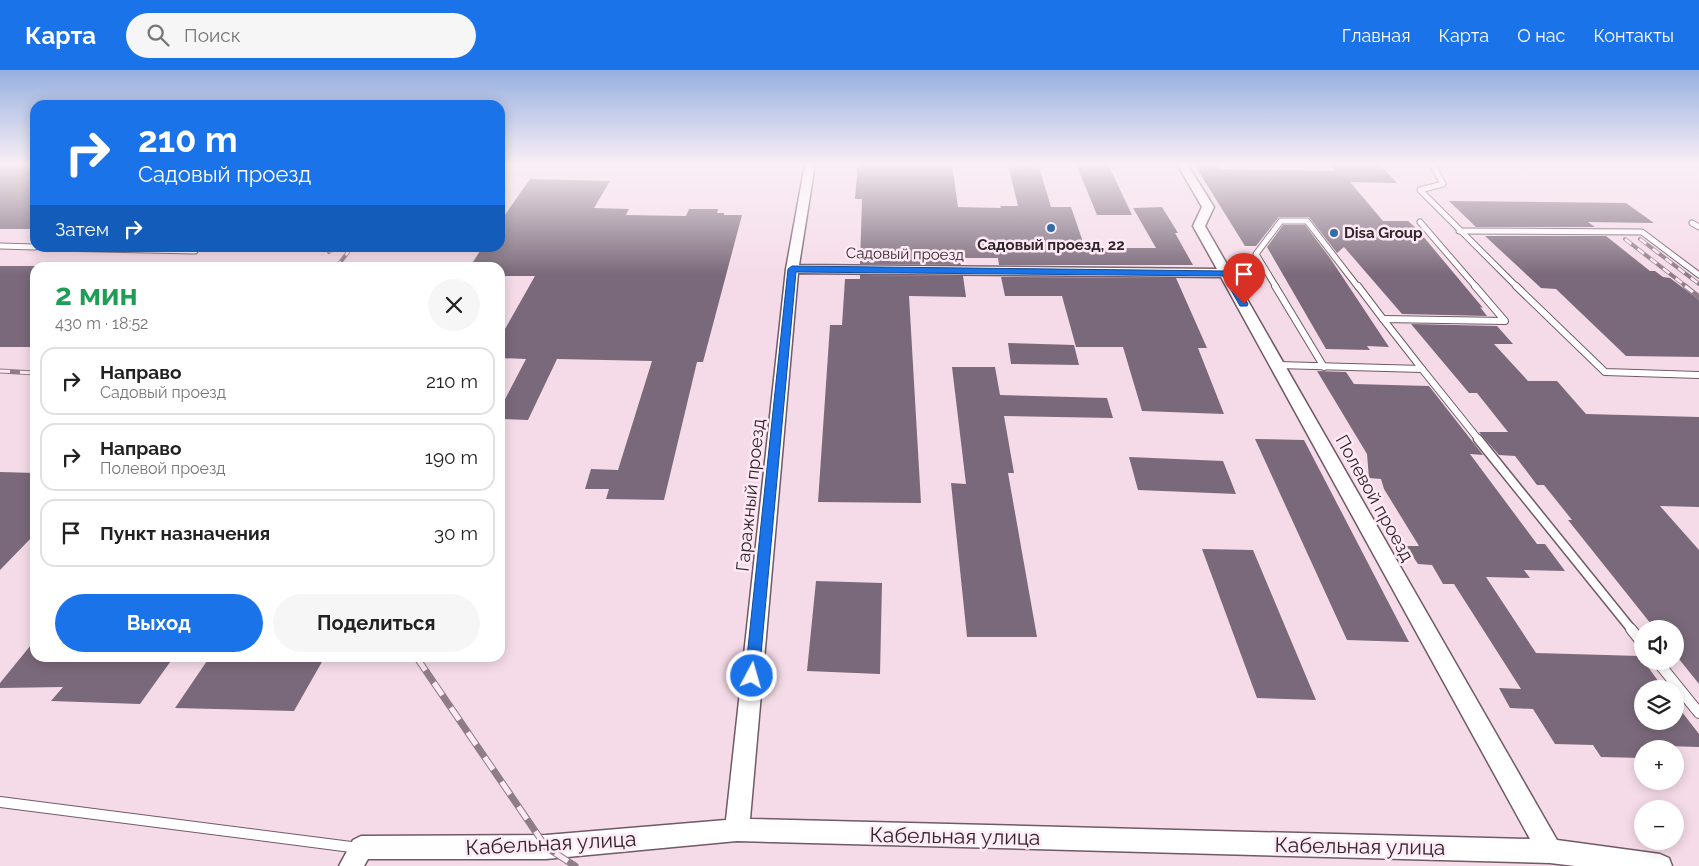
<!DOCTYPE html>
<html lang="ru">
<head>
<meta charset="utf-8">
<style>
	body { margin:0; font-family:Raleway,sans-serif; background:#f6f6f6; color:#222; height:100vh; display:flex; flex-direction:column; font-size:19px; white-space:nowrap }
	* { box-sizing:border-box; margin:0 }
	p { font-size:16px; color:#767676 }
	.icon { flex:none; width:28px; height:28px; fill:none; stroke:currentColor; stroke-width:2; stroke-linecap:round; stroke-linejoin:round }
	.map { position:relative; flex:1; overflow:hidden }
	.sheet { position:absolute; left:30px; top:192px; width:475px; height:400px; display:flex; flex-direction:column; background:#fff; border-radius:15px; box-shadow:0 2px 12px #0003 }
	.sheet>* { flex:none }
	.top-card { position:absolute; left:30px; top:30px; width:475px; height:152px; border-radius:15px; box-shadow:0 2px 12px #0003; background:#1a73e8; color:#fff; overflow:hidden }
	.controls { position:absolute; left:1634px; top:550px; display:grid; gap:10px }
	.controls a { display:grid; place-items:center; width:50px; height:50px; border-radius:50%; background:#fff; box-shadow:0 2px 12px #0003; font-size:25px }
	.pin { position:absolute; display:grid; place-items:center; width:42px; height:42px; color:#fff; margin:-51px -21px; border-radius:50% 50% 50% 0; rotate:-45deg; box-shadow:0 0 5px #0007 }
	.pin .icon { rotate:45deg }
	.me { position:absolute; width:55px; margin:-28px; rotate:6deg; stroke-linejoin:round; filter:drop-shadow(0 0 4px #0008) }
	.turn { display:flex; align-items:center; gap:18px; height:105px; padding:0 25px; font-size:22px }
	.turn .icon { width:65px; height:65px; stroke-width:2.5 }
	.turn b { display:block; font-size:35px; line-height:42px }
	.then { display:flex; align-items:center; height:48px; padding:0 25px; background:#0003; gap:10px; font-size:19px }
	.round { display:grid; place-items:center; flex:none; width:52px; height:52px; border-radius:26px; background:#f6f6f6 }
	.headline { display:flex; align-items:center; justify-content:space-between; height:85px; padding:0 25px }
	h1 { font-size:30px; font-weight:700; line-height:38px; color:#1e9e55 }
	.primary-button { display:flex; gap:10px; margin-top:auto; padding:10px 25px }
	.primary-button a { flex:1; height:58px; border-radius:30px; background:#1a73e8; color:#fff; font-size:20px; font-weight:700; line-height:58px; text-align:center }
	.primary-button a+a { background:#f6f6f6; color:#222 }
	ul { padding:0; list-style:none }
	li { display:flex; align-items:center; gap:15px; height:68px; margin:0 10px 8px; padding:0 15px; border:2px solid #e0e0e0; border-radius:15px }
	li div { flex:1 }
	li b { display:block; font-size:19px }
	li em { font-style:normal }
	header { display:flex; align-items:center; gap:30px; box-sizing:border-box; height:70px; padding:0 25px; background:#1a73e8; color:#fff }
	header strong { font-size:24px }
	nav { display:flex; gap:28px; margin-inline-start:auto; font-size:18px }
	.search { width:350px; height:45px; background:#f6f6f6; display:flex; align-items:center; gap:12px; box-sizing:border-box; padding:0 18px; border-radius:28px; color:#767676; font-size:19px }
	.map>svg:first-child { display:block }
</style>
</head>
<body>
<header>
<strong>Карта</strong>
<div class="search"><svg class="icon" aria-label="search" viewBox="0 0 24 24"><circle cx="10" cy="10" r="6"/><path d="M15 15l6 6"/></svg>Поиск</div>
<nav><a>Главная</a><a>Карта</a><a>О нас</a><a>Контакты</a></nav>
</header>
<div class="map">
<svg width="1699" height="796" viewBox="0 0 1699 796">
	<rect width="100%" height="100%" fill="#f5dbe8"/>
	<g fill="#7a697a">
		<rect x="0" y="94" width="35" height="65"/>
		<path d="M858 94H952L958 137 1001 138 1000 136H1018L1008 94H1038L1051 137H1071L1085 178H1156L1133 138 1162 137 1178 163H1175L1193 195H999L998 188H960L961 195 860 194 862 129H855Z"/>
		<path d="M1076 94H1108L1132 145H1097Z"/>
		<path d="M1194 94H1217L1220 99 1336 101 1329 94H1379L1397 113 1350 112 1383 151H1408L1417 159 1483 238 1480 237 1487 246 1402 244 1344 177 1337 183 1309 147H1279L1256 176H1245Z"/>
		<path d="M530 109 610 111 594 138 629 139 626 145 686 146 689 139H718L717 143H724V145H742L703 292H697L664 430 606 429 609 419H585L591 399 618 400 652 291 557 289 528 350 500 349V339L526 289 500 288V268L535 206H500V198H469L482 178H500V152Z"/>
		<path d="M1449 131 1626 133 1654 153 1588 152 1595 157H1476Z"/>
		<path d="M1283 155H1305L1330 188 1389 277 1367 276 1370 280 1326 279 1267 177Z"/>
		<path d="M1485 166H1606L1650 201H1655L1663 207 1670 208 1699 230V287L1626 286 1556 219 1541 218Z"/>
		<rect x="0" y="196" width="35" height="81"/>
		<path d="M860 205 963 206 966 227 909 226 921 433 818 432 830 255H842L845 209H860Z"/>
		<path d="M1001 207 1176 208 1207 278H1198L1224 344 1142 341 1123 277H1076L1062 226H1005Z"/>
		<path d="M1411 254 1497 256 1513 274H1494L1528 311H1557L1586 344 1699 347V437L1660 436 1699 480V614L1675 584V559H1655L1568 450H1572L1544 415H1537L1515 386 1499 385 1479 362H1508L1477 323H1469Z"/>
		<path d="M1008 273 1074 275 1079 295 1011 294Z"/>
		<path d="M952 297H995L1000 325 1107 328 1113 348 1004 346 1014 403H1008L1037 567H967L951 413 966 414Z"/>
		<path d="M1317 301 1346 302 1354 314 1429 316 1483 385 1470 384 1537 474H1545L1565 501 1524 500 1530 508 1486 507 1536 583 1640 586 1664 619H1642V651H1675V633L1699 664V677L1666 676 1668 679H1642V688L1601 687 1593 675 1555 674 1533 639 1510 638 1499 618 1521 619 1454 514H1443L1432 495 1418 494 1406 476H1419L1384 419 1381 409 1369 408 1367 384Z"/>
		<path d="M1255 369 1304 370 1409 572 1347 570Z"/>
		<path d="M1129 387 1223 391 1236 424 1138 420Z"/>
		<path d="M0 402 35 403V464L0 500Z"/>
		<path d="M1202 479 1253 480 1316 630 1257 628Z"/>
		<path d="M816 511 882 513 880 604 807 601Z"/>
		<path d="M35 570V588H173L140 634 51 631 63 617 0 618V613Z"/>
		<path d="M209 588 323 590 294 641 175 638Z"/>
	</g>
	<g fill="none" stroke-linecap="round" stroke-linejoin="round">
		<defs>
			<g id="lane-far3">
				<path d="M1432 94 1443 114 1420 120 1517 217"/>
				<path d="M1420 152 1476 217"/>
				<path d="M1692 153 1699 157"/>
				<path d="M1459 161 1642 162 1699 205"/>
				<path d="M0 176 35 177"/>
				<path d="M53 178 195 181"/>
				<path d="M1276 217 1256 184 1281 151H1307L1358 217"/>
			</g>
			<g id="lane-far2">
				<path d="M1275 216 1324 297"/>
				<path d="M1358 216 1383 249"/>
				<path d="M1516 216 1605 302 1699 305"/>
				<path d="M1278 295 1422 299 1479 370"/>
				<path d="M1422 299 1383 249 1505 251 1475 216"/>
			</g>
			<path id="lane-far1" d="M1478 369 1632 560"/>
			<g id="lane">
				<path d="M1631 559 1642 573"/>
				<path d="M1657 591 1699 643"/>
				<path d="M0 732 359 778"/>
			</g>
			<path id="street" d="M805 94H815L799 195 1217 199 1193 156 1202 137 1177 94H1187L1214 137 1205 156 1557 770 1660 784 1669 788 1672 796H1575L1550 793 737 771 546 789H368L364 796H339L353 770 361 766 546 765 726 750 786 199ZM798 203 1221 207 1530 769 750 749Z"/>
		</defs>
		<use href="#lane-far3" stroke="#705a65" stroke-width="7"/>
		<use href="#lane-far2" stroke="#705a65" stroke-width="8"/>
		<use href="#lane-far1" stroke="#705a65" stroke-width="11"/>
		<use href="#lane" stroke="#705a65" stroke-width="12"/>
		<use href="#street" stroke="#705a65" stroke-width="3"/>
		<use href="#lane-far3" stroke="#fff" stroke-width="5"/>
		<use href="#lane-far2" stroke="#fff" stroke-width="6"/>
		<use href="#lane-far1" stroke="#fff" stroke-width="8"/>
		<use href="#lane" stroke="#fff" stroke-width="10"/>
		<use href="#street" fill="#fff" fill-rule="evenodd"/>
		<defs>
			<g id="rail-far2">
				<path d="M1625 169 1687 217"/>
				<path d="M1640 169 1699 214"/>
				<path d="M329 182 334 178"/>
				<path d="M336 198 351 178"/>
			</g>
			<g id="rail-far1">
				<path d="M1685 216 1699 227"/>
				<path d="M0 301 35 303"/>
			</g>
			<path id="rail" d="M417 588 546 777 575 796"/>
		</defs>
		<use href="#rail-far2" stroke="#8e7d86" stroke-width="4"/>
		<use href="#rail-far1" stroke="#8e7d86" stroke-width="5"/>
		<use href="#rail" stroke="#8e7d86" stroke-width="7"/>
		<use href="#rail-far2" stroke="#ffe9f4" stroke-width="2.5" stroke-dasharray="8" stroke-linecap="butt"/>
		<use href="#rail-far1" stroke="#ffe9f4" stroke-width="3" stroke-dasharray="10" stroke-linecap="butt"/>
		<use href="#rail" stroke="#ffe9f4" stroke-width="5" stroke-dasharray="15" stroke-linecap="butt"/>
	</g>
	<linearGradient id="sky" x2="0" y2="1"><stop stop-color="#96afdf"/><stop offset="0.46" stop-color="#faeff5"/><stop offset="1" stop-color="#faeff5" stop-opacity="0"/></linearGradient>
	<rect width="1699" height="205" fill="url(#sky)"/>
	<path fill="#1a73e8" stroke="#114b97" d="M792 196 1226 201 1231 203 1248 234 1247 236H1240L1223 206 796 202 759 606 757 610 752 611 747 610 745 606 788 199Z"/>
	<g fill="#2e70a6" stroke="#ffe9f4" stroke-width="2">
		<circle cx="1051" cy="158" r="5"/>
		<circle cx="1334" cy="163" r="5"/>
	</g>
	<g text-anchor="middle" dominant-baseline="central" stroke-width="5" stroke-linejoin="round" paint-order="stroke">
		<g font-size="15" font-weight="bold" fill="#2f262b" stroke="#ffe9f4" text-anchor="start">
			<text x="1344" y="163">Disa Group</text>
			<text x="1051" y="175" text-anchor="middle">Садовый проезд, 22</text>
		</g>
		<g font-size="15" fill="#2f262b" stroke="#ffe9f4">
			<text transform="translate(905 184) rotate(1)">Садовый проезд</text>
		</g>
		<g font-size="18" fill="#2f262b" stroke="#ffe9f4">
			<text transform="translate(750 425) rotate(-84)">Гаражный проезд</text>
			<text transform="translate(1375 428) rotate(61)">Полевой проезд</text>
		</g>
		<g font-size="21" fill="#2f262b" stroke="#ffe9f4">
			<text transform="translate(955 766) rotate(1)">Кабельная улица</text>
			<text transform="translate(551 773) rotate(-3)">Кабельная улица</text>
			<text transform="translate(1360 776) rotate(1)">Кабельная улица</text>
		</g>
	</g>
</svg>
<div class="controls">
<a><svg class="icon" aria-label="sound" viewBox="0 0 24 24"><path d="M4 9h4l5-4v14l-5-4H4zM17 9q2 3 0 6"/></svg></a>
<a><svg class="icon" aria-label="layers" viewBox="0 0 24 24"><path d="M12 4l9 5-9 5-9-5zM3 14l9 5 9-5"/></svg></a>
<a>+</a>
<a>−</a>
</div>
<div class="pin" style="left:1244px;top:234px;background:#d93025"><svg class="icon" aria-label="arrive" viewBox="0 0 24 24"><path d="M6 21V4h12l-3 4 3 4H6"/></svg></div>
<svg class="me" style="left:752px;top:606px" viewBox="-20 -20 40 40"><circle r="17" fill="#1a73e8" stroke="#fff" stroke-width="3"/><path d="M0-11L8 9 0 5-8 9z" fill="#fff"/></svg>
<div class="top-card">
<div class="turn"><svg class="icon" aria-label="right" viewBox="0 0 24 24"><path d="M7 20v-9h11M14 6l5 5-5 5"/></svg><div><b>210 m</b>Садовый проезд</div></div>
<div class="then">Затем<svg class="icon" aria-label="right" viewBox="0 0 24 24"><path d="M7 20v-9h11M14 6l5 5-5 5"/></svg></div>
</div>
<section class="sheet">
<div class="headline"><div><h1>2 мин</h1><p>430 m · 18:52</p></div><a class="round"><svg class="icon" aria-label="close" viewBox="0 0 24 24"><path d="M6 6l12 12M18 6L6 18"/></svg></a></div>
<ul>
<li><svg class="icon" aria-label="right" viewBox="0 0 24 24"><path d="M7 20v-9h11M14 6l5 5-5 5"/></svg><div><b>Направо</b><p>Садовый проезд</p></div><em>210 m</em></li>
<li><svg class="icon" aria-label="right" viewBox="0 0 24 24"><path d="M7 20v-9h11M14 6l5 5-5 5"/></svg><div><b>Направо</b><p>Полевой проезд</p></div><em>190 m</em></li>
<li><svg class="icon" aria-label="arrive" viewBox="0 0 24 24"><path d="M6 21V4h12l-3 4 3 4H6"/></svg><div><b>Пункт назначения</b></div><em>30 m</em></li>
</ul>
<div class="primary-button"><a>Выход</a><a>Поделиться</a></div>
</section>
</div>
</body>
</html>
